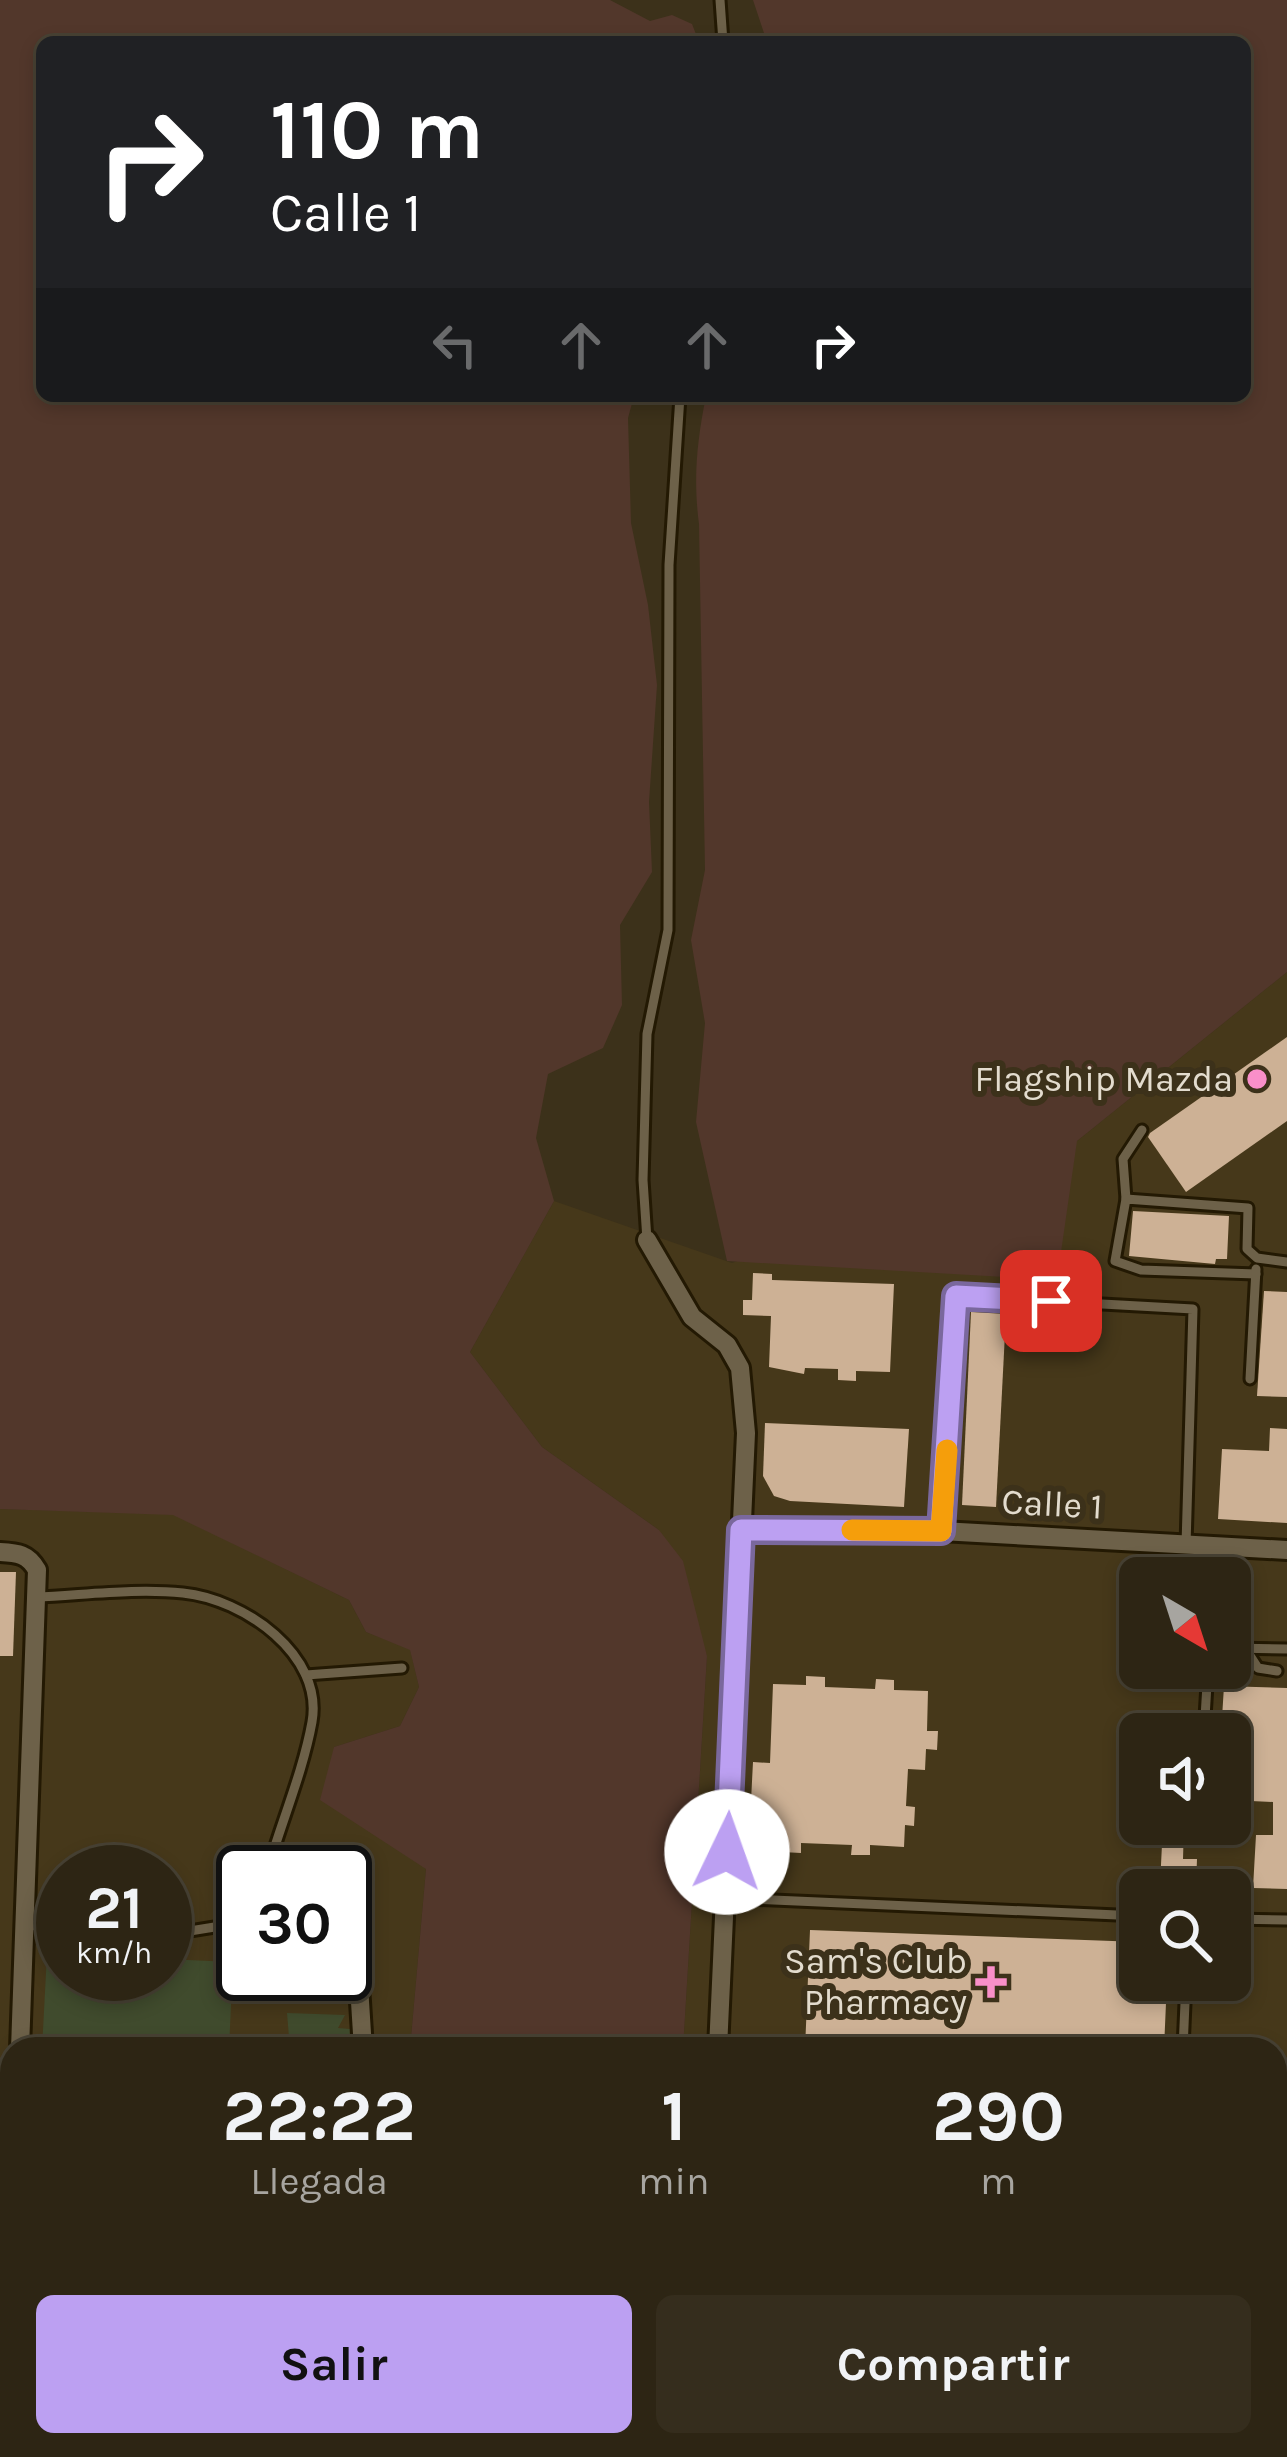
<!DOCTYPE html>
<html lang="es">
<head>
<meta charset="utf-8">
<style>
	body { margin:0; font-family:Karla,sans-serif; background:#352d1d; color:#f1f3f6; height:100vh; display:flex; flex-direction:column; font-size:45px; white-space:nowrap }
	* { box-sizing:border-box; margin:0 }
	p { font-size:39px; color:#a7a5a0 }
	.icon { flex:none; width:66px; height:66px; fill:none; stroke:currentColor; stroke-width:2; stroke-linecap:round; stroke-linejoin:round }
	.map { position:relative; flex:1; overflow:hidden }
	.drawer { position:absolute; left:0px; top:2037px; width:1287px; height:420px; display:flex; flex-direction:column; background:#2d2514; border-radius:36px 36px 0 0; box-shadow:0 6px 18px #0003,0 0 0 3px #484234 }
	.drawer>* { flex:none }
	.top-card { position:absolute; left:36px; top:36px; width:1215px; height:366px; border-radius:18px; box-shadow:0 6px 18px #0003,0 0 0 3px #484234; background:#202124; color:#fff; overflow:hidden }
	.needle { width:78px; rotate:141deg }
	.buttons { position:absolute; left:1119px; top:1557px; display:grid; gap:24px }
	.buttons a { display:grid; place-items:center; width:132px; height:132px; border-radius:18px; background:#2d2514; box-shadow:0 6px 18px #0003,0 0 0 3px #484234; font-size:60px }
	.speed { position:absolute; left:36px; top:1845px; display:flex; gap:24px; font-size:60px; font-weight:700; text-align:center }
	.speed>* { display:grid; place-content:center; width:156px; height:156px; border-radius:50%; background:#2d2514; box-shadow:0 6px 18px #0003,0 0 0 3px #484234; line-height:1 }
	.speed small { font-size:30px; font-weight:400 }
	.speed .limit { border:6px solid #111; border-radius:18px; background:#fff; color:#111 }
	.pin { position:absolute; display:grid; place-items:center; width:102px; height:102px; color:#fff; margin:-51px; border-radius:24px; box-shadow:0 6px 18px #0006 }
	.me { position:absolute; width:132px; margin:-66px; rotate:3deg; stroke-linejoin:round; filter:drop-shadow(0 0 9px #0008) }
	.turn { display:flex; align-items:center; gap:42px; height:252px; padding:0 36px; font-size:54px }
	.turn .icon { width:156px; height:156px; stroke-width:2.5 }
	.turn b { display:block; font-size:84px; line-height:102px }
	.lanes { display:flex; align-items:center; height:114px; padding:0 36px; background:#0003; justify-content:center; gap:60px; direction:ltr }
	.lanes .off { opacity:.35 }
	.eta { display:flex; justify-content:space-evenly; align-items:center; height:204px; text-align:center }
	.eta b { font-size:72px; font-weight:700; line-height:84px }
	.action { display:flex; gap:24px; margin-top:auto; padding:24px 36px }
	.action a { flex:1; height:138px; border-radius:18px; background:#bca0f2; color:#111; font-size:48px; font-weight:700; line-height:138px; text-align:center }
	.action a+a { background:#352d1d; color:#f1f3f6 }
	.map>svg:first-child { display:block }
</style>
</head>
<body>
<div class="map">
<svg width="1287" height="2457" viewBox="0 0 1287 2457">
	<rect width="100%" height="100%" fill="#3c311a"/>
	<path fill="#46381a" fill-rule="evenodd" d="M1287 972V2457H0V1509L173 1514 349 1600 366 1632 410 1649 419 1687 400 1726 334 1747 426 1869 410 2049H12V2445H1275V2049H683L707 1656 659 1530 542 1447 470 1352 554 1201 732 1263 1077 1141ZM1140 1578H1230V1668H1140ZM1140 1734H1230V1824H1140ZM63 1872H165V1974H63ZM243 1872H345V1974H243ZM1140 1890H1230V1980H1140Z"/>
	<g fill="#52372b">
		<path d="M0 0H610L650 21 672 15 692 24 699 42H42V396H634L628 418 631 523 648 605 657 685 649 802 652 872 620 925 622 1005 603 1048 548 1074 536 1138 554 1201 470 1352 542 1447 659 1530 683 1561 707 1656 683 2049H410L426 1869 320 1800 334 1747 400 1726 419 1687 410 1650 366 1632 349 1600 173 1515 0 1509Z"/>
		<path d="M753 0H1287V972L1077 1141 1057 1280 727 1261 696 1122 705 1023 691 940 705 870 699 524C693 478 697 441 706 396H1245V42H767Z"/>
	</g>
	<g fill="#404b2d">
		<path d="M47 1954 63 1955V1974H165V1959L233 1962 229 2049H42Z"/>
		<path d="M287 2013 345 2015 338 2028 350 2029 349 2041H338L337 2049H290Z"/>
		<path d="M28 2445H215V2457H27Z"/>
	</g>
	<g fill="#cdb195">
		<path d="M1287 1037V1121L1186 1192 1148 1137 1150 1133Z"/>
		<path d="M1133 1211 1229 1216 1227 1259H1216L1215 1264 1129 1256Z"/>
		<path d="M753 1273 772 1274V1280L894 1284 890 1372 856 1371V1381L838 1380V1369L805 1368 804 1374 769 1367 771 1316 743 1315V1300H752Z"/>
		<path d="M1264 1291 1287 1292V1397L1257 1396Z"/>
		<path d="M971 1312 1006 1314 996 1507 962 1505Z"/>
		<path d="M765 1423 909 1429 904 1507 790 1501 774 1496 763 1476Z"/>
		<path d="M1270 1428 1287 1429V1523L1218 1519 1222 1449 1269 1451Z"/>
		<path d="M0 1572H16L13 1656H0Z"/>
		<path d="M806 1676 825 1677V1687L875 1689 876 1679 894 1680V1690L928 1691 927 1731H938L937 1750 926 1749 925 1770 908 1769 906 1806 915 1807 914 1826 905 1825 904 1847 870 1845V1855H851L852 1845 801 1843V1853L782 1852 783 1842 749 1840 753 1762 770 1763 773 1684 806 1685Z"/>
		<path d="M1224 1686 1287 1688V1889L1253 1888 1256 1835H1273V1802L1230 1800V1734H1221Z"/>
		<path d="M1163 1824H1184L1183 1859H1197L1196 1886 1160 1885Z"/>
		<path d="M810 1930 1140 1942V1980H1167L1164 2049H805Z"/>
	</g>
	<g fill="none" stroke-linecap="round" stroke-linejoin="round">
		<defs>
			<g id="lane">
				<path d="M720 0 723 42"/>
				<path d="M1126 1199 1123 1159 1142 1130"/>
				<path d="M647 1240 643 1180 647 1034 668 930 669 565 680 396"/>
				<path d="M1256 1274 1141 1270 1115 1261 1126 1199 1248 1208 1247 1249 1257 1258 1287 1262"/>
				<path d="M1250 1379 1256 1269"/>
				<path d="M941 1531 956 1296 1193 1309 1186 1545"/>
				<path d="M36 1597C84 1595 136 1588 183 1593 244 1599 324 1655 312 1722 303 1772 281 1823 267 1872"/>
				<path d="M1230 1648 1287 1649"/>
				<path d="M1245 1648 1258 1668 1277 1671"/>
				<path d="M306 1675 402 1668"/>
				<path d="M1204 1734 1208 1668"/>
				<path d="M726 1898 1140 1916"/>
				<path d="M1230 1919 1287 1920"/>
				<path d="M26 1925 63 1928"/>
				<path d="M165 1935 227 1925 243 1911"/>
				<path d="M345 1966 359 1986"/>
				<path d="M1183 2049 1186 1980"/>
				<path d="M1275 2197H1287"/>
				<path d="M1275 2243H1287"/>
				<path d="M1275 2290 1287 2291"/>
				<path d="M1275 2333 1287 2334"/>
				<path d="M1099 2457 1100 2445"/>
			</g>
			<g id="street">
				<path d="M647 1240 692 1317 727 1345 740 1368 746 1433 718 2049"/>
				<path d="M741 1530 941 1531 1287 1550"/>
				<path d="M0 1552C18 1553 28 1554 37 1570L20 2049"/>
				<path d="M359 1986 363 2049"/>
				<path d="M0 2457 12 2261"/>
				<path d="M276 2457 283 2445"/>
				<path d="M700 2457 701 2445"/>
			</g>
		</defs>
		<use href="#lane" stroke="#231903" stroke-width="15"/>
		<use href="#street" stroke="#231903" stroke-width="24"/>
		<use href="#lane" stroke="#6d6149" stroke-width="9"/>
		<use href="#street" stroke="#6d6149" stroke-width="18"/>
	</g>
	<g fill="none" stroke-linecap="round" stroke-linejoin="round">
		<defs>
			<path id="route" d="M727 1852 741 1530 941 1531 956 1296 1051 1301"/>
		</defs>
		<use href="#route" stroke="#7a689d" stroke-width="30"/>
		<use href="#route" stroke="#bca0f2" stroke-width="21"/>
		<path stroke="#f59e0b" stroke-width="21" d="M852 1530 941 1531 947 1450"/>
	</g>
	<g fill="#f98fc9" stroke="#3c311a" stroke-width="4.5">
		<circle cx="1257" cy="1079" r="12"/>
		<path d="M985 1964h12v12h12v12h-12v12h-12v-12h-12v-12h12z"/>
	</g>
	<g text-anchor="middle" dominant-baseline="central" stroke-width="12" stroke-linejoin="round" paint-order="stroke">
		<g font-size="36" fill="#e3dcce" stroke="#3c311a" text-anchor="end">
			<text x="1233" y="1079">Flagship Mazda</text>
			<text x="967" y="1961">Sam's Club<tspan x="967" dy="41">Pharmacy</tspan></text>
		</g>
		<g font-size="36" fill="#e3dcce" stroke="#3c311a">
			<text transform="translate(1052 1504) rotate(3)">Calle 1</text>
		</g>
	</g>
</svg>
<div class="buttons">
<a><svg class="needle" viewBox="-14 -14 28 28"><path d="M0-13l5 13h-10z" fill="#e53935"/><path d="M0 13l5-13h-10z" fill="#a7a5a0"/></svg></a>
<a><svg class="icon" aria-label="sound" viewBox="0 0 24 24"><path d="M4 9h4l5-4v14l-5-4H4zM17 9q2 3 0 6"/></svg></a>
<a><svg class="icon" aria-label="search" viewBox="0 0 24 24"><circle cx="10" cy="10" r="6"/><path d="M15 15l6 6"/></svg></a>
</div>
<div class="speed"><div>21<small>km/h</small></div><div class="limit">30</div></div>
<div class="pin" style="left:1051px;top:1301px;background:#d93025"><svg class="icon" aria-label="arrive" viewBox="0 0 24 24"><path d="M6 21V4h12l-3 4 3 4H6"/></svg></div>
<svg class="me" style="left:727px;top:1852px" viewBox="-20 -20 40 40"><circle r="19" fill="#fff"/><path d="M0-13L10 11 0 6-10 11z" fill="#bca0f2"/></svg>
<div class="top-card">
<div class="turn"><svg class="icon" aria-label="right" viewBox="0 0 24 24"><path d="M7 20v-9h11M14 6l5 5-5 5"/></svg><div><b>110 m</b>Calle 1</div></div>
<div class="lanes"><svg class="icon off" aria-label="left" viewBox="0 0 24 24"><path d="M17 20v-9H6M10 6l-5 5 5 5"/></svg><svg class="icon off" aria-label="ahead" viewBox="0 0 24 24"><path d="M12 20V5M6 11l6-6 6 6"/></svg><svg class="icon off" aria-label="ahead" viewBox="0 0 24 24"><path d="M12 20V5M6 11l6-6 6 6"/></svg><svg class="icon" aria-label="right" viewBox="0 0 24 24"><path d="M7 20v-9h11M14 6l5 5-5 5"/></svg></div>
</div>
<section class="drawer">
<div class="eta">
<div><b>22:22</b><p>Llegada</p></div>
<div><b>1</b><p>min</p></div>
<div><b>290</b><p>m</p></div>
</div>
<div class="action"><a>Salir</a><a>Compartir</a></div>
</section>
</div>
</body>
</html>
